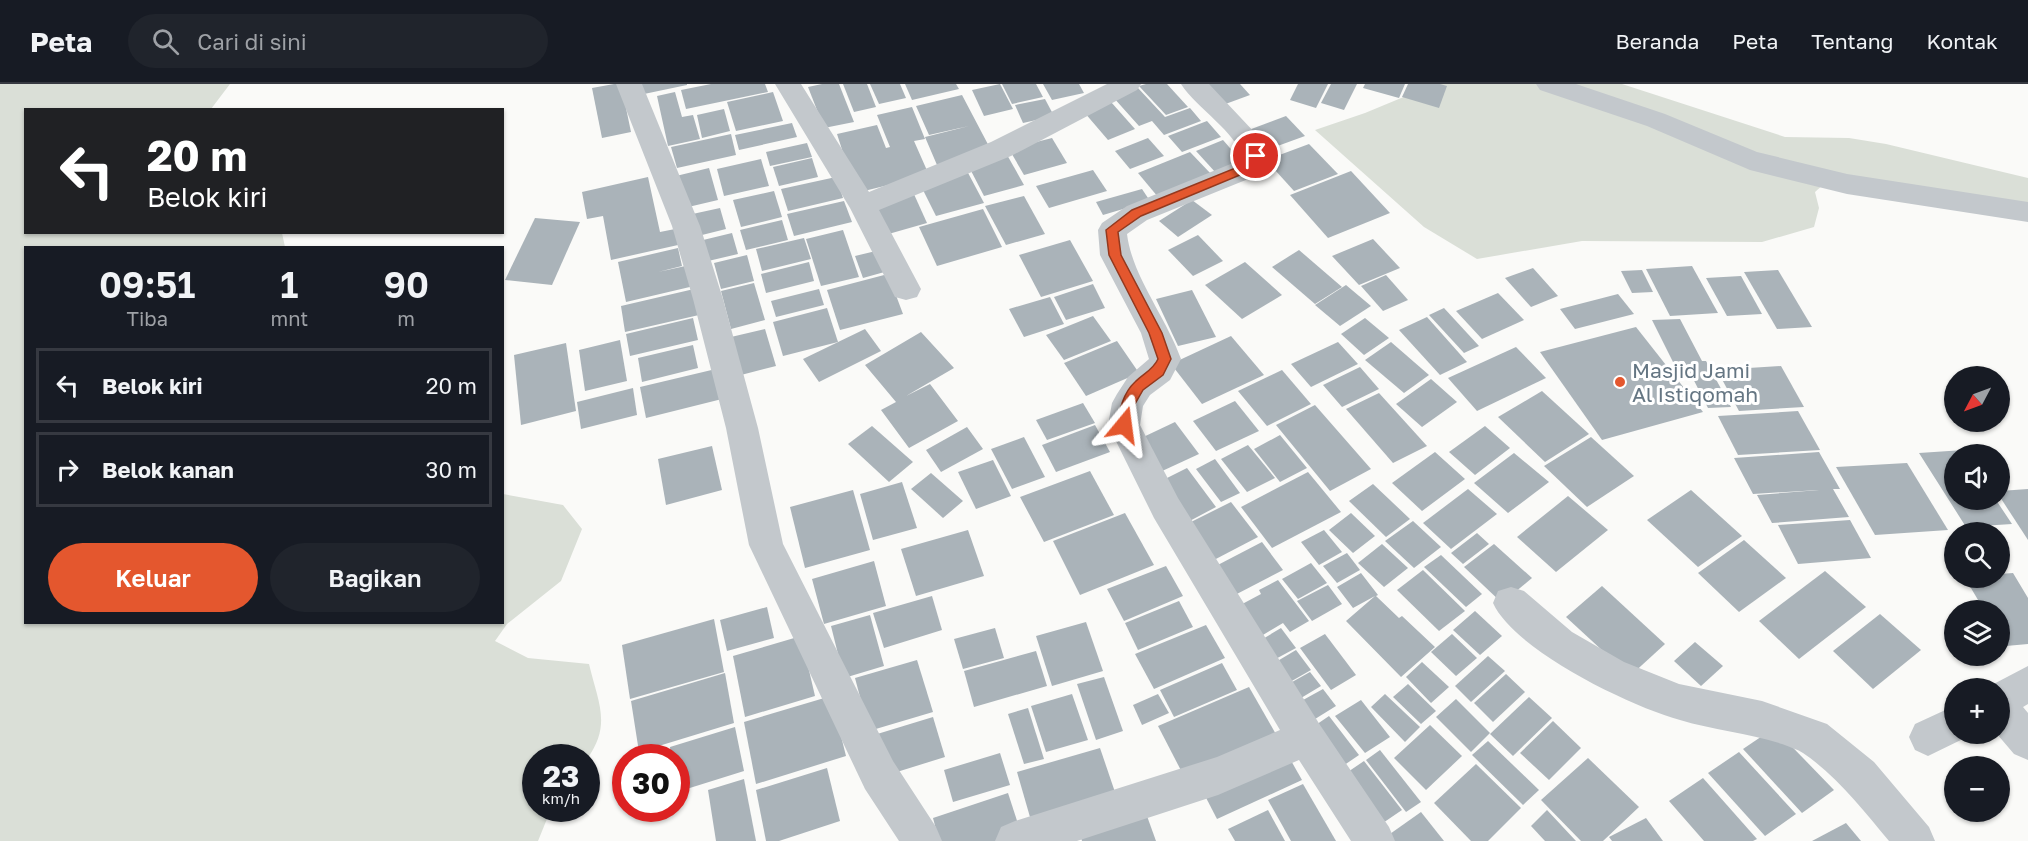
<!DOCTYPE html>
<html lang="id">
<head>
<meta charset="utf-8">
<style>
	body { margin:0; font-family:"Golos Text",sans-serif; background:#20242c; color:#f1f3f6; height:100vh; display:flex; flex-direction:column; font-size:22px; white-space:nowrap }
	* { box-sizing:border-box; margin:0 }
	p { font-size:20px; color:#9ea1a6 }
	.icon { flex:none; width:33px; height:33px; fill:none; stroke:currentColor; stroke-width:2; stroke-linecap:round; stroke-linejoin:round }
	.map { position:relative; flex:1; overflow:hidden }
	.details { position:absolute; left:24px; top:162px; width:480px; height:378px; display:flex; flex-direction:column; background:#171b24; border-radius:0px; box-shadow:0 2px 4px #0004 }
	.details>* { flex:none }
	.top-card { position:absolute; left:24px; top:24px; width:480px; height:126px; border-radius:0px; box-shadow:0 2px 4px #0004; background:#202124; color:#fff; overflow:hidden }
	.needle { width:39px; rotate:229deg }
	.fabs { position:absolute; left:1944px; top:282px; display:grid; gap:12px }
	.fabs a { display:grid; place-items:center; width:66px; height:66px; border-radius:50%; background:#171b24; box-shadow:0 2px 4px #0004; font-size:30px }
	.speed { position:absolute; left:522px; top:660px; display:flex; gap:12px; font-size:30px; font-weight:700; text-align:center }
	.speed>* { display:grid; place-content:center; width:78px; height:78px; border-radius:50%; background:#171b24; box-shadow:0 2px 4px #0004; line-height:1 }
	.speed small { font-size:15px; font-weight:400 }
	.speed .limit { border:9px solid #d22; background:#fff; color:#111 }
	.pin { position:absolute; display:grid; place-items:center; width:51px; height:51px; color:#fff; margin:-26px; border:3px solid #fff; border-radius:50%; box-shadow:0 2px 6px #0007 }
	.me { position:absolute; width:66px; margin:-33px; rotate:16deg; stroke-linejoin:round; filter:drop-shadow(0 0 4px #0008) }
	.turn { display:flex; align-items:center; gap:21px; height:126px; padding:0 24px; font-size:27px }
	.turn .icon { width:78px; height:78px; stroke-width:2.5 }
	.turn b { display:block; font-size:42px; line-height:51px }
	.eta { display:flex; justify-content:space-evenly; align-items:center; height:102px; text-align:center }
	.eta b { font-size:36px; font-weight:600; line-height:42px }
	.button { display:flex; gap:12px; margin-top:auto; padding:12px 24px }
	.button a { flex:1; height:69px; border-radius:36px; background:#e4572e; color:#fff; font-size:24px; font-weight:600; line-height:69px; text-align:center }
	.button a+a { background:#20242c; color:#f1f3f6 }
	ul { padding:0; list-style:none }
	li { display:flex; align-items:center; gap:18px; height:75px; margin:0 12px 9px; padding:0 12px; border:3px solid #363941; border-radius:0px }
	li div { flex:1 }
	li b { display:block; font-size:22px }
	li em { font-style:normal }
	header { display:flex; align-items:center; gap:36px; box-sizing:border-box; height:84px; padding:0 30px; background:#171b24; border-bottom:2px solid #363941 }
	header strong { font-size:28px }
	nav { display:flex; gap:33px; margin-inline-start:auto; font-size:21px }
	.search { width:420px; height:54px; background:#20242c; display:flex; align-items:center; gap:15px; box-sizing:border-box; padding:0 21px; border-radius:33px; color:#9ea1a6; font-size:22px }
	.map>svg:first-child { display:block }
</style>
</head>
<body>
<header>
<strong>Peta</strong>
<div class="search"><svg class="icon" aria-label="search" viewBox="0 0 24 24"><circle cx="10" cy="10" r="6"/><path d="M15 15l6 6"/></svg>Cari di sini</div>
<nav><a>Beranda</a><a>Peta</a><a>Tentang</a><a>Kontak</a></nav>
</header>
<div class="map">
<svg width="2028" height="757" viewBox="0 0 2028 757">
	<rect width="100%" height="100%" fill="#fafaf8"/>
	<g fill="#dadfd7">
		<path d="M0 0H230L211 25 26 26V148L282 149 285 163 26 164V538H502L503 410 563 421 582 445 561 497 507 540 495 557 528 574 589 580C598 618 612 641 587 675L586 674H536V724L551 725 538 757H0Z"/>
		<path d="M1435 0H1622L1785 53 1849 54 1886 60 2028 94V121L1834 91 1815 108 1819 124 1814 143 1762 158 1582 157 1477 175 1424 143 1315 46 1365 29Z"/>
	</g>
	<g fill="#aab3b9">
		<path d="M614 0H621L631 48 602 54 592 4Z"/>
		<path d="M641 0H687V1L644 10Z"/>
		<path d="M711 0H765L768 8 686 25 681 6Z"/>
		<path d="M822 0H839L854 38 824 44 808 3Z"/>
		<path d="M843 0H867L876 23 854 28Z"/>
		<path d="M870 0H900L906 14 879 20Z"/>
		<path d="M905 0H956L959 5 912 16Z"/>
		<path d="M1000 0 1013 25 984 32 972 6Z"/>
		<path d="M1002 0H1036L1043 13 1012 20Z"/>
		<path d="M1043 0H1079L1084 9 1052 16Z"/>
		<path d="M1146 0H1167L1188 23 1166 31 1139 2Z"/>
		<path d="M1200 0H1240L1250 11 1220 22Z"/>
		<path d="M1298 0H1328L1316 24 1290 16Z"/>
		<path d="M1331 0H1357L1344 26 1321 19Z"/>
		<path d="M1365 0H1405L1399 14 1363 4Z"/>
		<path d="M1408 0H1440L1447 2 1439 24 1402 13Z"/>
		<path d="M1138 4 1165 33 1190 24 1201 37 1164 51 1152 37 1139 42 1113 13Z"/>
		<path d="M675 8 682 33 693 31 700 55 668 62 657 12Z"/>
		<path d="M773 8 783 37 736 47 727 18Z"/>
		<path d="M962 11 992 68 937 81 925 53 969 42 929 51 916 22Z"/>
		<path d="M1045 15 1054 32 1023 39 1015 21Z"/>
		<path d="M1111 18 1135 45 1108 56 1084 28Z"/>
		<path d="M912 23 925 55 914 57 929 91 856 109 837 50 877 41 886 64 890 63 877 31Z"/>
		<path d="M724 25 730 47 702 54 697 31Z"/>
		<path d="M1286 32 1305 52 1264 67 1246 47Z"/>
		<path d="M1207 37 1221 53 1182 68 1168 52Z"/>
		<path d="M792 39 797 53 739 66 735 51Z"/>
		<path d="M731 50 736 71 677 84 671 63Z"/>
		<path d="M1052 54 1067 79 1024 91 1009 65Z"/>
		<path d="M1148 54 1164 72 1130 85 1115 67Z"/>
		<path d="M1223 56 1243 79 1216 89 1196 67Z"/>
		<path d="M807 59 812 73 770 82 766 68Z"/>
		<path d="M1309 60 1338 90 1294 107 1266 76Z"/>
		<path d="M1190 68 1212 91 1158 113 1138 89Z"/>
		<path d="M1006 69 1024 101 984 112 967 79Z"/>
		<path d="M812 74 818 93 779 102 773 83Z"/>
		<path d="M761 75 769 102 724 112 717 85Z"/>
		<path d="M709 84 718 116 684 124 676 92Z"/>
		<path d="M1093 86 1107 107 1049 124 1036 102Z"/>
		<path d="M967 87 984 119 936 132 920 100Z"/>
		<path d="M1351 87 1390 129 1328 154 1290 111Z"/>
		<path d="M648 93 660 148 675 145 678 161 611 176 603 132 587 135 582 108Z"/>
		<path d="M836 93 843 114 788 127 781 105Z"/>
		<path d="M1142 105 1150 117 1103 131 1096 118Z"/>
		<path d="M774 107 782 133 741 143 733 116Z"/>
		<path d="M913 108 927 139 885 151 871 120Z"/>
		<path d="M1024 112 1045 150 1006 161 985 122Z"/>
		<path d="M1192 116 1212 131 1178 153 1159 137Z"/>
		<path d="M844 117 852 138 794 152 787 130Z"/>
		<path d="M720 124 726 145 694 153 688 131Z"/>
		<path d="M983 125 1002 163 937 182 919 143Z"/>
		<path d="M535 134 580 138 552 201 505 196Z"/>
		<path d="M782 136 788 156 746 166 740 146Z"/>
		<path d="M843 146 859 193 821 202 806 155Z"/>
		<path d="M732 149 738 170 704 178 699 157Z"/>
		<path d="M1198 151 1223 177 1193 192 1168 166Z"/>
		<path d="M804 154 811 175 762 187 756 165Z"/>
		<path d="M1373 155 1400 184 1359 201 1332 172Z"/>
		<path d="M1070 156 1093 197 1041 213 1019 171Z"/>
		<path d="M678 164 682 182 658 188 690 181 694 202 626 218 618 178Z"/>
		<path d="M880 166 888 187 863 194 855 172Z"/>
		<path d="M1299 166 1342 203 1315 220 1272 183Z"/>
		<path d="M747 171 754 197 721 205 714 179Z"/>
		<path d="M809 178 814 197 766 209 761 190Z"/>
		<path d="M1245 178 1282 211 1242 235 1205 201Z"/>
		<path d="M1692 182 1718 229 1670 232 1646 185Z"/>
		<path d="M1533 184 1558 212 1531 223 1505 194Z"/>
		<path d="M1642 186 1653 208 1632 209 1621 187Z"/>
		<path d="M1778 186 1812 243 1777 245 1744 188Z"/>
		<path d="M888 190 903 230 840 246 827 206Z"/>
		<path d="M1386 191 1408 216 1383 227 1361 202Z"/>
		<path d="M1741 192 1762 230 1727 232 1706 194Z"/>
		<path d="M754 199 765 236 731 245 721 207Z"/>
		<path d="M1093 200 1105 224 1066 236 1054 213Z"/>
		<path d="M1346 201 1371 222 1340 242 1315 221Z"/>
		<path d="M694 205 699 231 625 248 621 222Z"/>
		<path d="M819 205 824 221 776 233 771 217Z"/>
		<path d="M1192 206 1216 253 1178 262 1156 215Z"/>
		<path d="M1498 209 1524 236 1482 255 1456 227Z"/>
		<path d="M1618 210 1634 230 1575 245 1560 225Z"/>
		<path d="M1050 213 1064 240 1024 253 1009 225Z"/>
		<path d="M827 224 838 258 783 272 773 238Z"/>
		<path d="M1444 224 1479 262 1464 269 1429 231Z"/>
		<path d="M1093 232 1111 257 1064 276 1046 251Z"/>
		<path d="M1427 233 1467 278 1440 291 1399 246Z"/>
		<path d="M693 234 698 256 630 272 626 250Z"/>
		<path d="M1365 234 1389 254 1364 271 1341 250Z"/>
		<path d="M1680 235 1702 277H1706L1731 323 1708 324 1684 277 1673 278 1652 236Z"/>
		<path d="M1636 243 1703 328 1602 356 1540 268Z"/>
		<path d="M765 245 776 282 741 291 731 253Z"/>
		<path d="M865 245 881 267 819 298 803 275Z"/>
		<path d="M921 248 954 284 906 312 930 300 958 337 909 364 881 326 896 318 865 281Z"/>
		<path d="M1231 252 1264 291 1202 320 1171 280Z"/>
		<path d="M620 256 627 297 585 307 579 266Z"/>
		<path d="M1117 257 1139 289 1086 312 1064 279Z"/>
		<path d="M1338 258 1358 280 1311 303 1291 280Z"/>
		<path d="M1391 258 1429 291 1404 309 1365 276Z"/>
		<path d="M566 259 576 327 521 341 514 271Z"/>
		<path d="M693 261 698 284 642 298 638 274Z"/>
		<path d="M1516 263 1546 294 1477 327 1448 294Z"/>
		<path d="M1781 282 1804 323 1739 327 1717 286Z"/>
		<path d="M1360 283 1379 305 1342 323 1323 301Z"/>
		<path d="M720 284 726 314 646 334 640 303Z"/>
		<path d="M1282 286 1311 320 1267 342 1238 307Z"/>
		<path d="M1431 295 1457 318 1422 343 1396 320Z"/>
		<path d="M633 304 637 331 581 345 577 318Z"/>
		<path d="M1542 307 1589 350 1545 378 1498 333Z"/>
		<path d="M1379 309 1427 362 1393 379 1346 325Z"/>
		<path d="M1235 317 1259 347 1216 367 1193 337Z"/>
		<path d="M1083 319 1095 339 1047 356 1036 336Z"/>
		<path d="M1315 321 1371 385 1330 407 1276 341Z"/>
		<path d="M1798 327 1820 366 1738 371 1718 332Z"/>
		<path d="M1175 338 1199 370 1160 388 1137 356Z"/>
		<path d="M1095 341 1110 368 1056 388 1042 361Z"/>
		<path d="M872 342 913 378 889 398 848 360Z"/>
		<path d="M1485 342 1510 364 1475 391 1449 368Z"/>
		<path d="M967 343 983 365 941 388 926 366Z"/>
		<path d="M1280 351 1307 384 1280 398 1254 365Z"/>
		<path d="M1024 353 1045 393 1012 405 991 365Z"/>
		<path d="M1591 353 1634 392 1587 423 1544 382Z"/>
		<path d="M1248 361 1275 394 1247 408 1221 375Z"/>
		<path d="M712 362 722 406 666 421 658 375Z"/>
		<path d="M1964 366 1967 370H1954V416H1996L2012 440 1966 443 1919 369Z"/>
		<path d="M1435 368 1465 395 1422 427 1392 399Z"/>
		<path d="M1819 368 1840 405H1833L1849 433 1772 439 1757 411 1819 406 1753 410 1734 374Z"/>
		<path d="M1514 369 1549 398 1508 429 1474 399Z"/>
		<path d="M1215 375 1240 409 1221 418 1196 385Z"/>
		<path d="M993 376 1011 412 976 425 958 388Z"/>
		<path d="M1907 379 1948 446 1875 451 1836 383Z"/>
		<path d="M1187 384 1216 423 1184 440 1155 400Z"/>
		<path d="M1090 387 1114 431 1044 458 1020 413Z"/>
		<path d="M1308 388 1341 428 1272 464 1241 423Z"/>
		<path d="M931 389 963 417 943 434 911 405Z"/>
		<path d="M902 398 917 444 873 456 860 410Z"/>
		<path d="M1373 400 1410 435 1386 453 1349 417Z"/>
		<path d="M1468 405 1497 430 1451 465 1423 439Z"/>
		<path d="M2028 405V456L2000 413V407Z"/>
		<path d="M853 406 870 466 805 484 790 423Z"/>
		<path d="M1691 406 1742 452 1698 483 1647 436Z"/>
		<path d="M1568 412 1608 446 1556 488 1517 453Z"/>
		<path d="M1231 418 1258 453 1212 477 1185 441Z"/>
		<path d="M1125 429 1154 481 1080 511 1053 457Z"/>
		<path d="M1351 429 1375 452 1353 469 1329 446Z"/>
		<path d="M1850 436 1871 474 1798 480 1778 441Z"/>
		<path d="M1413 437 1441 463 1414 484 1385 457Z"/>
		<path d="M968 446 984 492 916 512 901 465Z"/>
		<path d="M1324 446 1342 468 1319 481 1301 458Z"/>
		<path d="M1477 449 1489 460 1463 480 1451 469Z"/>
		<path d="M1744 456 1786 494 1739 528 1698 489Z"/>
		<path d="M1262 458 1283 486 1233 512 1212 484Z"/>
		<path d="M1382 460 1408 484 1384 503 1358 479Z"/>
		<path d="M1494 460 1532 494 1502 519 1464 483Z"/>
		<path d="M1347 469 1360 486 1337 499 1323 482Z"/>
		<path d="M1441 471 1482 510 1466 523 1424 483Z"/>
		<path d="M874 477 886 522 824 540 812 495Z"/>
		<path d="M1311 479 1327 499 1298 515 1282 495Z"/>
		<path d="M1166 482 1183 512 1124 537 1107 505Z"/>
		<path d="M1423 486 1465 527 1439 547 1397 506Z"/>
		<path d="M1825 487 1866 523 1799 575 1759 537Z"/>
		<path d="M1361 489 1378 511 1376 512 1399 534 1402 532 1435 563 1401 593 1346 537 1375 512 1353 524 1337 503Z"/>
		<path d="M2013 489 2028 514V560L2006 562 2000 552V526H1984L1965 494H2000V490Z"/>
		<path d="M1278 496 1309 537 1290 548 1283 539 1253 557 1231 526 1261 510 1259 506Z"/>
		<path d="M1328 501 1342 520 1312 537 1297 517Z"/>
		<path d="M1602 502 1665 560 1630 592 1566 533Z"/>
		<path d="M932 512 942 546 884 564 873 529Z"/>
		<path d="M1179 517 1193 543 1138 566 1125 539Z"/>
		<path d="M767 523 774 554 727 567 720 536Z"/>
		<path d="M1475 527 1502 552 1480 571 1453 546Z"/>
		<path d="M1880 530 1921 566 1873 605 1833 567Z"/>
		<path d="M870 531 884 582 844 594 831 542Z"/>
		<path d="M714 535 724 588 630 615 622 561Z"/>
		<path d="M1086 538 1103 587 1052 602 1036 552Z"/>
		<path d="M1206 541 1225 574 1154 605 1135 570Z"/>
		<path d="M995 544 1004 574 963 585 954 555Z"/>
		<path d="M1281 544 1296 564 1270 578 1256 559Z"/>
		<path d="M1325 550 1356 591 1331 606 1300 564Z"/>
		<path d="M1452 550 1477 574 1456 592 1431 568Z"/>
		<path d="M801 552 815 612 745 633 733 572Z"/>
		<path d="M1695 558 1723 582 1701 602 1674 577Z"/>
		<path d="M1296 566 1311 586 1283 602 1269 582Z"/>
		<path d="M1036 567 1047 602 974 623 964 587Z"/>
		<path d="M1488 572 1505 587 1471 618 1455 602Z"/>
		<path d="M917 576 933 628 869 647 855 594Z"/>
		<path d="M1422 578 1449 603 1431 619 1406 593Z"/>
		<path d="M1222 579 1237 606 1174 633 1160 606Z"/>
		<path d="M1310 588 1321 602 1296 617 1285 602Z"/>
		<path d="M725 589 734 639 639 668 631 617Z"/>
		<path d="M1506 590 1525 608 1493 638 1474 619Z"/>
		<path d="M1104 593 1123 647 1096 656 1077 600Z"/>
		<path d="M1408 600 1436 627 1421 640 1393 613Z"/>
		<path d="M1249 603 1281 659 1188 700 1158 642Z"/>
		<path d="M1323 605 1336 622 1307 640 1294 621Z"/>
		<path d="M1072 610 1088 656 1046 668 1031 622Z"/>
		<path d="M1158 610 1169 629 1142 641 1133 621Z"/>
		<path d="M1385 610 1420 643 1405 658 1371 623Z"/>
		<path d="M831 612 846 672 756 700 744 638Z"/>
		<path d="M1529 613 1552 634 1513 672 1490 650Z"/>
		<path d="M1456 615 1490 649 1471 668 1436 633Z"/>
		<path d="M1361 616 1390 653 1365 669 1335 632Z"/>
		<path d="M1028 624 1044 675 1024 680 1008 630Z"/>
		<path d="M1329 632 1359 671 1337 686 1307 647Z"/>
		<path d="M933 633 945 673 884 692 874 651Z"/>
		<path d="M1553 637 1581 664 1549 696 1520 669Z"/>
		<path d="M1430 641 1462 672 1426 706 1394 674Z"/>
		<path d="M735 643 744 687 677 708 676 674H671L670 663Z"/>
		<path d="M1774 644 1834 706 1802 729 1743 665Z"/>
		<path d="M1488 657 1539 706 1523 721 1472 671Z"/>
		<path d="M1100 664 1117 714 1032 740 1017 688Z"/>
		<path d="M1285 666 1302 696 1217 735 1201 704Z"/>
		<path d="M1380 666 1421 718 1406 728 1366 676Z"/>
		<path d="M1739 668 1796 730 1765 752 1708 689Z"/>
		<path d="M1000 669 1010 701 953 718 944 686Z"/>
		<path d="M1588 674 1639 723 1603 757H1581L1541 716Z"/>
		<path d="M1364 677 1402 726 1377 743 1339 694Z"/>
		<path d="M1476 680 1521 724 1488 757H1471L1434 719Z"/>
		<path d="M827 684 840 737 779 757H766L756 706Z"/>
		<path d="M1703 694 1757 755 1753 757H1704L1669 717Z"/>
		<path d="M744 695 756 757H716L708 706Z"/>
		<path d="M1303 700 1336 757H1291L1268 716Z"/>
		<path d="M1008 709 1022 752 1007 757H939L933 734Z"/>
		<path d="M1143 721 1156 757H1082L1077 741Z"/>
		<path d="M1268 726 1285 757H1235L1228 745Z"/>
		<path d="M1547 726 1576 757H1545L1531 742Z"/>
		<path d="M1421 728 1444 757H1380Z"/>
		<path d="M1646 734 1663 757H1612L1609 753Z"/>
		<path d="M1846 739 1861 757H1812Z"/>
	</g>
	<g fill="none" stroke-linecap="round" stroke-linejoin="round">
		<g fill="#c3c8cc" fill-rule="evenodd">
			<path d="M616 0H642L700 142 723 215 758 344 783 460 893 677 936 743 942 757H899L865 705 749 461 726 344 693 215 672 142Z"/>
			<path d="M775 0H801L869 108 991 58 1107 0H1141L1137 6 1011 72 879 126 921 205 917 213 906 216 895 213 850 124Z"/>
			<path d="M1181 0H1209L1256 50 1270 76 1263 89 1147 136 1127 150C1132 192 1166 233 1181 275L1170 296 1150 311 1143 322 1140 341 1178 414 1320 641 1389 743 1395 757H1351L1299 676 1218 711 1077 757H995L1001 743 1015 737 1217 673 1280 646 1154 434 1108 341 1112 319 1117 310 1128 293 1149 275 1141 249 1100 171 1098 146 1102 139 1127 122 1243 75C1236 47 1197 25 1181 0Z"/>
			<path d="M1536 0H1576L1665 30 1757 68 1847 90 2028 118V138L1847 110 1750 86 1647 42 1540 6Z"/>
			<path d="M1511 503 1524 507 1572 548 1624 578 1679 600 1762 617 1827 640 1874 678 1929 743 1935 757H1889C1863 726 1837 692 1803 669 1797 665 1789 663 1782 660 1749 649 1713 646 1680 636 1630 622 1515 567 1493 519L1498 507Z"/>
			<path d="M2028 582V620L2023 623 2028 629V676L2014 670 1997 650H2000V604H1986Z"/>
			<path d="M1954 622V650H1969L1967 653 1928 672 1915 666 1909 653 1915 640Z"/>
		</g>
	</g>
	<path fill="#e4572e" stroke="#94391e" stroke-width="1.5" d="M1256 68 1262 72 1257 84 1141 132 1118 148 1121 171 1162 249 1171 275 1163 291 1143 306 1135 320 1129 345H1119L1117 341C1120 325 1123 309 1135 298 1144 289 1153 286 1158 275L1149 249 1109 171 1106 146 1132 126 1248 79 1252 69Z"/>
	<circle fill="#e4572e" stroke="#fff" stroke-width="2" cx="1620" cy="298" r="6"/>
	<g text-anchor="middle" dominant-baseline="central" stroke-width="6" stroke-linejoin="round" paint-order="stroke">
		<g font-size="21" fill="#657683" stroke="#fff" text-anchor="start">
			<text x="1632" y="286">Masjid Jami<tspan x="1632" dy="24">Al Istiqomah</tspan></text>
		</g>
	</g>
</svg>
<div class="fabs">
<a><svg class="needle" viewBox="-14 -14 28 28"><path d="M0-13l5 13h-10z" fill="#e53935"/><path d="M0 13l5-13h-10z" fill="#9ea1a6"/></svg></a>
<a><svg class="icon" aria-label="sound" viewBox="0 0 24 24"><path d="M4 9h4l5-4v14l-5-4H4zM17 9q2 3 0 6"/></svg></a>
<a><svg class="icon" aria-label="search" viewBox="0 0 24 24"><circle cx="10" cy="10" r="6"/><path d="M15 15l6 6"/></svg></a>
<a><svg class="icon" aria-label="layers" viewBox="0 0 24 24"><path d="M12 4l9 5-9 5-9-5zM3 14l9 5 9-5"/></svg></a>
<a>+</a>
<a>−</a>
</div>
<div class="speed"><div>23<small>km/h</small></div><div class="limit">30</div></div>
<div class="pin" style="left:1256px;top:72px;background:#d93025"><svg class="icon" aria-label="arrive" viewBox="0 0 24 24"><path d="M6 21V4h12l-3 4 3 4H6"/></svg></div>
<svg class="me" style="left:1124px;top:341px" viewBox="-20 -20 40 40"><path d="M0-17L14 15 0 8-14 15z" fill="#e4572e" stroke="#fff" stroke-width="4"/></svg>
<div class="top-card">
<div class="turn"><svg class="icon" aria-label="left" viewBox="0 0 24 24"><path d="M17 20v-9H6M10 6l-5 5 5 5"/></svg><div><b>20 m</b>Belok kiri</div></div>
</div>
<section class="details">
<div class="eta">
<div><b>09:51</b><p>Tiba</p></div>
<div><b>1</b><p>mnt</p></div>
<div><b>90</b><p>m</p></div>
</div>
<ul>
<li><svg class="icon" aria-label="left" viewBox="0 0 24 24"><path d="M17 20v-9H6M10 6l-5 5 5 5"/></svg><div><b>Belok kiri</b></div><em>20 m</em></li>
<li><svg class="icon" aria-label="right" viewBox="0 0 24 24"><path d="M7 20v-9h11M14 6l5 5-5 5"/></svg><div><b>Belok kanan</b></div><em>30 m</em></li>
</ul>
<div class="button"><a>Keluar</a><a>Bagikan</a></div>
</section>
</div>
</body>
</html>
